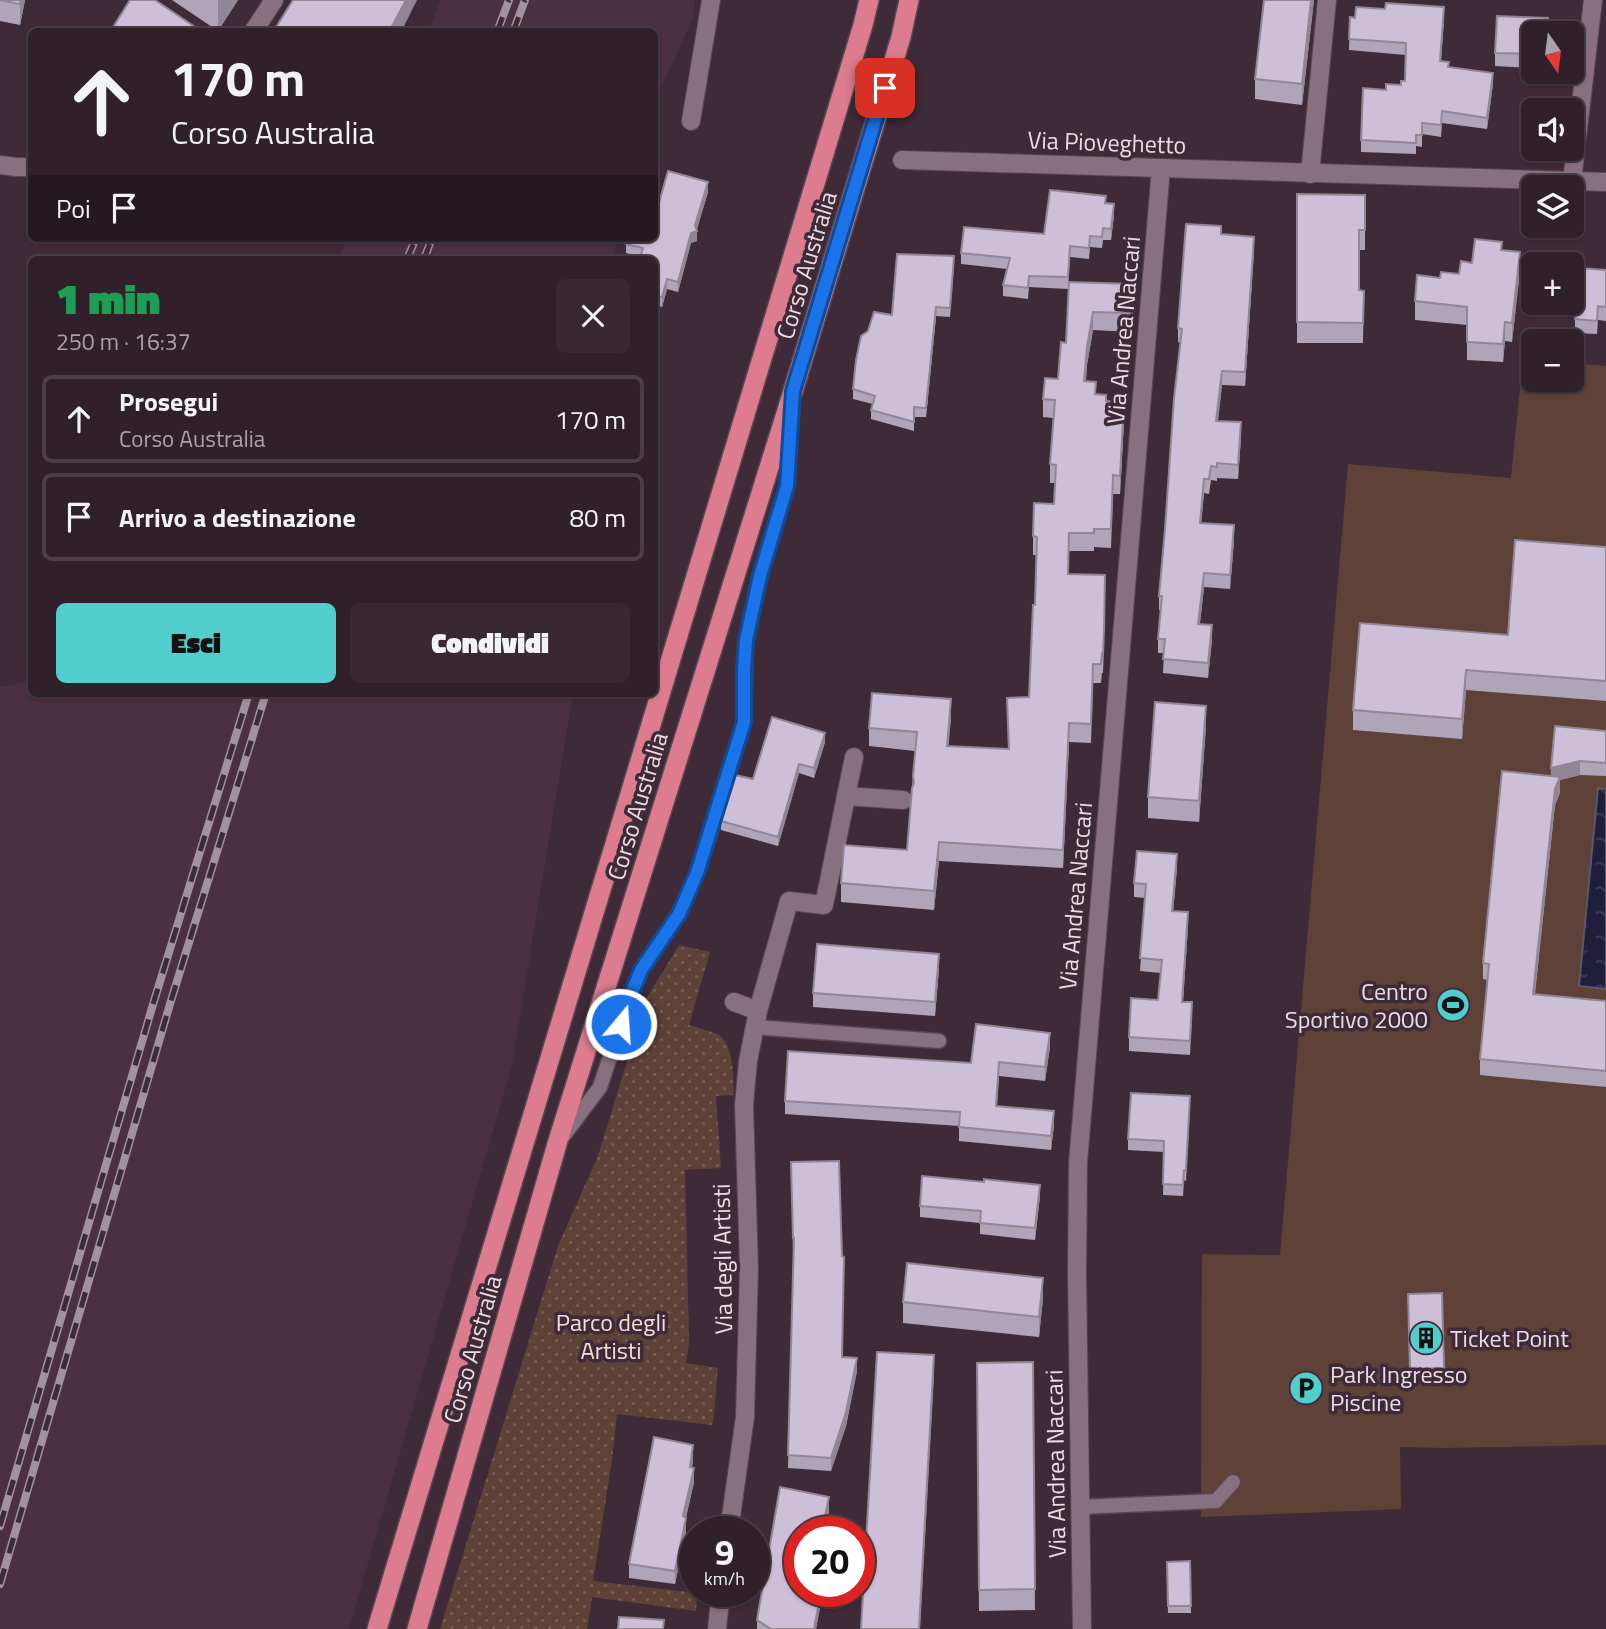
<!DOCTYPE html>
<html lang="it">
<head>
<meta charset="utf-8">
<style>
	body { margin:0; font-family:"Titillium Web",sans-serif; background:#372832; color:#f1f3f6; height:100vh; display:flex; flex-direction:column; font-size:26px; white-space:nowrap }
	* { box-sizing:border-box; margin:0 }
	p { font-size:23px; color:#a7a3a8 }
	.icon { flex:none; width:38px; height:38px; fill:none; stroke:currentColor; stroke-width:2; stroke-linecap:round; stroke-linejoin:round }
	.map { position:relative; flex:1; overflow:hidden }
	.details { position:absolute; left:28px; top:256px; width:630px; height:441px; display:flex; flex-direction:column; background:#2f202a; border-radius:10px; box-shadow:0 2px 5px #0004,0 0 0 2px #4a3e47 }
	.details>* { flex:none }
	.banner { position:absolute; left:28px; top:28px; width:630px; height:214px; border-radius:10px; box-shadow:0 2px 5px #0004,0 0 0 2px #4a3e47; background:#2f202a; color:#f1f3f6; overflow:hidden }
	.needle { width:46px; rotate:166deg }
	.tools { position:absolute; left:1521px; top:21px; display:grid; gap:14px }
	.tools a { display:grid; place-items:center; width:63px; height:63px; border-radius:10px; background:#2f202a; box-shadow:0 2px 5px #0004,0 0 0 2px #4a3e47; font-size:35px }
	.speed { position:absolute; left:679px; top:1516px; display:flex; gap:14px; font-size:35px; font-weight:700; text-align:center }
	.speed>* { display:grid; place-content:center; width:91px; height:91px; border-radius:50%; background:#2f202a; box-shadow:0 2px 5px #0004,0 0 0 2px #4a3e47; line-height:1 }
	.speed small { font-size:18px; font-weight:400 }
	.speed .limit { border:10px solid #d22; background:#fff; color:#111 }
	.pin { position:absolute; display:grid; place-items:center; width:60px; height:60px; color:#fff; margin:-30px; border-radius:14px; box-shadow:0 4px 10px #0006 }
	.me { position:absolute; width:77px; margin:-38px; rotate:18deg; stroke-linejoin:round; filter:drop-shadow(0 0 5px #0008) }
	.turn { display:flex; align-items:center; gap:24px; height:147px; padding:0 28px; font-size:32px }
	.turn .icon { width:91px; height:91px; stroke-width:2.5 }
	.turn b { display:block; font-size:49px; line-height:60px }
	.then { display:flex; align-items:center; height:66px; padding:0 28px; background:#0003; gap:14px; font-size:26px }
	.round { display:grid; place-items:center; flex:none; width:74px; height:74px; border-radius:10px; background:#372832 }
	.summary { display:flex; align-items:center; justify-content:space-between; height:119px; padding:0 28px }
	h1 { font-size:42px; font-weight:800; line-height:52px; color:#1e9e55 }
	.action { display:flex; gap:14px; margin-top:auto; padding:14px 28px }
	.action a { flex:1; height:80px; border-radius:10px; background:#52cdcd; color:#111; font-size:28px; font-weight:800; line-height:80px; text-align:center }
	.action a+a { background:#372832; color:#f1f3f6 }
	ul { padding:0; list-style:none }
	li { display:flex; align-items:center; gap:21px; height:88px; margin:0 14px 10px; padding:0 14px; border:4px solid #4a3e47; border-radius:10px }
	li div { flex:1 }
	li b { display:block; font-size:26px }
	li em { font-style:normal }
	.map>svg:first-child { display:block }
</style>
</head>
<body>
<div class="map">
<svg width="1606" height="1629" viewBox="0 0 1606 1629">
	<defs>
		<pattern id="park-dots" width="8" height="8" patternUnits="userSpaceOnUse" patternTransform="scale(1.75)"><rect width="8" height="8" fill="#5e4238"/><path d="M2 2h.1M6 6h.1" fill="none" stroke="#755d55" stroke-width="1.8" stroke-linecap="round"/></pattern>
		<pattern id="water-ripples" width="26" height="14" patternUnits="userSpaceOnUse" patternTransform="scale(1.75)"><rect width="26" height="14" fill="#1f1e3b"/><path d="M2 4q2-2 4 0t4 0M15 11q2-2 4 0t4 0" fill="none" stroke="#403e57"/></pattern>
	</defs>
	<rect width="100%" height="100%" fill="#3f2b38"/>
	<g fill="#4b3042">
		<path d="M441 0H695L693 18 655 101 654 32 428 31Z"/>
		<path d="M346 238H617L613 259H339Z"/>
		<path d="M31 681 32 693H573L512 1065 349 1629H0V687Z"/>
	</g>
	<path fill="#5e4238" d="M1523 358 1533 359V380H1572V363L1606 366V1445L1444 1448 1400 1447 1401 1509 1201 1517 1202 1254 1280 1255 1348 464 1511 478Z"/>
	<path fill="url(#park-dots)" d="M679 945 710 952 689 1025C697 1028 707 1030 715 1033 735 1041 733 1077 734 1095L716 1096 721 1168 685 1170 689 1343 686 1363 718 1368 714 1414 712 1425 617 1414 612 1460 593 1581 697 1593 696 1611 592 1597 587 1629H440L558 1246 598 1156 646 999Z"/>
	<path fill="url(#water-ripples)" stroke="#5c576e" stroke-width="2" d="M1598 788 1606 789V989L1579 986Z"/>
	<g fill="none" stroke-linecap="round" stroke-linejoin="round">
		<defs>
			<g id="service">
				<path d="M754 1027 939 1041"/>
				<path d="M564 1135 600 1087 630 997 641 970 679 914 697 873 712 827 744 722 746 640 760 576 787 486 791 415"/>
				<path d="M1079 1507 1216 1501 1233 1482"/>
			</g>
			<g id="minor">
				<path d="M253 32 274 0"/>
				<path d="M691 121 711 0"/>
				<path d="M902 160 1606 182"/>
				<path d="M0 165 16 167H32"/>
				<path d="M1310 174 1327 0"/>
				<path d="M1572 181 1593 0"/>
				<path d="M846 796 903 800"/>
				<path d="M758 1011 789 901 824 905 854 757"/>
				<path d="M729 1531 745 1417 749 1268 744 1105 748 1061 758 1011 734 1002"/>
				<path d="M717 1629 721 1591"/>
				<path d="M1082 1629 1077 1274 1078 1163 1161 168"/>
			</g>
			<g id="trunk">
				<path d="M377 1629 863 25 869 0"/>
				<path d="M417 1629 557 1144 793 391 901 37 909 0"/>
			</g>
		</defs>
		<use href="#service" stroke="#584752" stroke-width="17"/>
		<use href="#minor" stroke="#584752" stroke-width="20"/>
		<use href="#trunk" stroke="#584752" stroke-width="22"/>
		<use href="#service" stroke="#88707f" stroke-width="14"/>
		<use href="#minor" stroke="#88707f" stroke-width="18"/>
		<use href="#trunk" stroke="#dd7c8f" stroke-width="19"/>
		<defs>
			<g id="rail">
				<path d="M497 32 509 0"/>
				<path d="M513 32 525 0"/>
				<path d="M407 259 416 238"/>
				<path d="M424 259 432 238"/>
				<path d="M0 1526 154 1001 249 693"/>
				<path d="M0 1584 170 1004 266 693"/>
			</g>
		</defs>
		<use href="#rail" stroke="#a2929c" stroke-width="8"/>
		<use href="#rail" stroke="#3f2b38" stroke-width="5" stroke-dasharray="16" stroke-linecap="butt"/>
	</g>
	<g fill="#b0a4b9">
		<path d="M0 0H25L20 25 0 21Z"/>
		<path d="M172 0H238L218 31Z"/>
		<path d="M1264 0H1314L1302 105 1255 99V79Z"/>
		<path d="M1350 17 1444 18 1441 62 1449 67 1493 84 1487 129 1442 123 1441 137 1422 134V147L1416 146V154L1361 152V140L1386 90 1401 85 1405 81 1406 55 1349 50Z"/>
		<path d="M1533 33V68L1495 66V53Z"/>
		<path d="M708 192 697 229V241L691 243 678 292 667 289 662 307 659 306 640 257 626 253V244L659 203Z"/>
		<path d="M1297 194 1365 195V250H1359V290L1364 291 1363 343H1297Z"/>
		<path d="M1106 203 1114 215 1111 240H1103L1102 248 1090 247 1089 259 1070 257 1068 289 1029 287 1028 299 1003 296V285L1007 269 961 264V253L1044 234Z"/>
		<path d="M1221 234 1254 251 1245 386 1222 385 1218 421 1241 437 1238 479 1217 478V481L1211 480 1209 494 1204 493 1201 523 1234 540 1230 589 1204 587 1200 624 1212 640 1208 678 1163 673 1164 653H1158V639L1161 611 1159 610V596L1181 343 1178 342V328Z"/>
		<path d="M1502 250 1520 271 1512 342 1505 341 1503 362 1467 360V325L1415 320V301L1440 278 1459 274 1472 263Z"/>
		<path d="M954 265 950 317 936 316 926 417H914V431L871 419V410L873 404 853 399V389Z"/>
		<path d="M1606 270V321L1598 320 1597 334 1575 333V319Z"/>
		<path d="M1069 282 1133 303 1132 332 1093 330 1087 365 1086 381 1096 394 1106 401 1124 421 1120 494H1113L1111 548 1094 547V551H1069V574L1104 648 1103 673H1102L1101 683H1093L1091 743 1069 742 1063 868 939 861 934 910 841 902V883L907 850 915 751 869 746V728L951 718 948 746 1008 749 1007 698 1029 697 1035 605 1036 555H1033V536L1054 504 1055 483H1050V464L1053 418 1043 417V399L1058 379 1066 343Z"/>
		<path d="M1606 547V701L1466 690 1462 739 1353 730V710L1508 635Z"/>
		<path d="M1206 726 1199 822 1148 818V797Z"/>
		<path d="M1606 731V776L1580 775 1560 780V793L1555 805 1535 994 1606 1001V1087L1480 1075V1059L1488 980 1483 979V963L1551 776Z"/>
		<path d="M825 742 814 778 799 773 778 846 721 830V821Z"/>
		<path d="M1177 868 1173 911 1188 926 1183 1002 1192 1016 1190 1055 1129 1051V1037L1158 1000 1161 973 1140 971 1145 898 1134 897V883Z"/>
		<path d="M939 968 935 1016 813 1007V993Z"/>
		<path d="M1050 1047 1045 1081 999 1076 997 1106 1054 1125 1051 1150 959 1141V1126L785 1114V1101Z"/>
		<path d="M1190 1106 1186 1181 1184 1180 1183 1196 1163 1195 1164 1152 1128 1150V1139Z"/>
		<path d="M791 1162 842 1357 857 1371 846 1426 831 1471 788 1468 794 1252H793Z"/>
		<path d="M1040 1196 1035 1240 980 1234V1223L920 1217V1206Z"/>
		<path d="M1442 1293 1444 1375 1410 1376 1408 1294Z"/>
		<path d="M1043 1298 1039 1337 903 1323V1302Z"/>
		<path d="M1033 1362 1035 1610 979 1611 977 1363Z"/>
		<path d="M693 1459 692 1468 694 1482 686 1518V1532L675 1584 629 1578V1564Z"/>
		<path d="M780 1487 829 1497V1511L825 1531H800V1591H823L816 1629H757V1620Z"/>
		<path d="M1190 1561 1191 1613H1168L1167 1562Z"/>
	</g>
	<g fill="#908696">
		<path d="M20 0H25L20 25Z"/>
		<path d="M218 0H238L218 31Z"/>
		<path d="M406 0H417L401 32H389Z"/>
		<path d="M1311 0H1314L1302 105V84Z"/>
		<path d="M1444 7V18L1440 73V61Z"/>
		<path d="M1493 73V84L1487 129V118Z"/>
		<path d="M708 182V192L696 232 697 231V241L691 243 678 292V282L691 233Z"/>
		<path d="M1114 204V215L1111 240V229Z"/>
		<path d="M1254 237V251L1245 386V372Z"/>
		<path d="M1520 252V271L1512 342V323Z"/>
		<path d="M667 279V289L662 307V297Z"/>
		<path d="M659 297V306L654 323V313Z"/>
		<path d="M936 307V316L926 417V408Z"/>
		<path d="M1093 312V330L1087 365 1084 400V381L1087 347Z"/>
		<path d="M1505 322V341L1503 362V344Z"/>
		<path d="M1222 371V385L1216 435V421Z"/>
		<path d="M1124 402V421L1120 494V476Z"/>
		<path d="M1241 422V437L1238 479V465Z"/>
		<path d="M1204 479V493L1200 537V523Z"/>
		<path d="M1234 525V540L1230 589V575Z"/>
		<path d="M1204 573V587L1198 638V624Z"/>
		<path d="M1212 625V640L1208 678V663Z"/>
		<path d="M1466 670V690L1462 739V719Z"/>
		<path d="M951 699V718L947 765V746Z"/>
		<path d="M1206 706V726L1199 822V801Z"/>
		<path d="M1069 723V742L1063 868V850Z"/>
		<path d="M825 733V742L814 778V768Z"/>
		<path d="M1580 761V775L1560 780V793L1555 805 1533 1010V994L1551 782V768Z"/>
		<path d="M799 764V773L778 846V837Z"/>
		<path d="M939 842V861L934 910V891Z"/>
		<path d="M1177 854V868L1172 925V911Z"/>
		<path d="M1188 912V926L1182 1015V1002Z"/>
		<path d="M939 954V968L935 1016V1002Z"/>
		<path d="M1050 1033V1047L1045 1081V1067Z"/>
		<path d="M1054 1111V1125L1051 1150V1136Z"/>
		<path d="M1040 1185V1196L1035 1240V1228Z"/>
		<path d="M1043 1278V1298L1039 1337V1317Z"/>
		<path d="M934 1355V1376L920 1629H919Z"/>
		<path d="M857 1358V1371L846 1426 831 1471V1458Z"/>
		<path d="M693 1445V1459L690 1481V1467Z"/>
		<path d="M694 1468V1482L683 1530V1516Z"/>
		<path d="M829 1497V1511L825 1531H822Z"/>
		<path d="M686 1518V1532L675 1584V1571Z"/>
		<path d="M821 1591H823L816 1629H814Z"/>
	</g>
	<g fill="#cdbfd7" stroke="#908696" stroke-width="2">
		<path d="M0 0H20V4Z"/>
		<path d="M130 0H155L195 27 192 32H110Z"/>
		<path d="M293 0H406L389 32H273Z"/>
		<path d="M1264 0H1311L1302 84 1255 79Z"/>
		<path d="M1386 3 1444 7 1440 61 1449 62 1448 67 1493 73 1487 118 1442 111 1441 125 1422 123V135H1416V143L1361 140 1363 88 1386 90V84L1401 85V81H1405L1406 43 1349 39 1350 17 1355 18 1356 7 1385 9Z"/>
		<path d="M1497 16 1548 18 1547 33H1533V54L1495 53Z"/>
		<path d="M668 171 708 182 695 225 697 231 691 233 678 282 667 279 662 297H659L654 313V259H640L643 248 626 244 627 238H654V202L659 203Z"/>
		<path d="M1050 190 1106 196 1105 203 1114 204 1111 229 1103 228 1102 237 1090 236 1089 248 1070 246 1068 277 1029 276 1028 288 1003 285 1010 258 961 253 964 227 1044 234Z"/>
		<path d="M1297 194 1365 195V230H1359V290L1364 291 1363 323 1297 322Z"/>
		<path d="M1186 224 1221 226V234L1254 237 1245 372 1222 371 1216 421 1241 422 1238 465 1217 463V467L1211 466 1209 479H1204L1200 523 1234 525 1230 575 1204 573 1198 624 1212 625 1208 663 1163 659 1165 639H1158L1162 596H1159L1165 529 1174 398 1182 329 1178 328Z"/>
		<path d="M1475 239 1502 242 1501 250 1520 252 1512 323 1505 322 1503 344 1467 342V307L1415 301 1417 275 1440 278 1441 272 1459 274 1461 261 1472 263Z"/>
		<path d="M897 254 954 256 950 308 936 307 926 408 914 407V422L871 410 875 396 853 389 856 360 861 336 868 331 874 312 892 315Z"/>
		<path d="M1579 268 1606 270V307L1598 306 1597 321 1575 319Z"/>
		<path d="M1069 282 1133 284 1132 313 1093 312 1087 347 1084 381 1096 382 1095 394 1106 395V401L1124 402 1120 476 1113 475 1111 529H1094V533H1069L1068 574 1105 575 1104 630 1103 655 1102 654 1101 664H1093L1091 724 1069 723 1063 850 939 842 934 891 841 883 844 845 907 850 912 788 914 783 913 776 917 732 869 728 872 693 951 699 947 746 1009 749 1007 698 1029 697 1033 605H1035L1036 569 1037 537 1033 536 1034 503 1054 504 1056 465 1050 464 1055 400 1043 399 1045 378 1058 379 1061 342 1066 343Z"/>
		<path d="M1515 540 1606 547V681L1466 670 1462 719 1353 710 1360 623 1508 635Z"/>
		<path d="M1155 702 1206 706 1199 801 1148 797Z"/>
		<path d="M772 717 825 733 814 768 799 764 778 837 721 821 735 775 753 779Z"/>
		<path d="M1555 726 1606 731V763L1580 761 1551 768Z"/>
		<path d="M1502 771 1560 777 1555 789 1533 994 1606 1001V1071L1480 1059 1489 964 1483 963Z"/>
		<path d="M1137 851 1177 854 1172 911 1188 912 1182 1002H1192L1190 1041 1129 1037 1131 998 1158 1000 1162 960 1140 958 1146 884 1134 883Z"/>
		<path d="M817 944 939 954 935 1002 813 993Z"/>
		<path d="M976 1024 1050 1033 1045 1067 999 1062 996 1106 1054 1111 1051 1136 959 1127 960 1112 785 1101 788 1051 971 1063Z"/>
		<path d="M1131 1093 1190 1096 1186 1170H1184L1183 1185 1163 1184 1164 1141 1128 1139Z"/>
		<path d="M839 1161 842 1256 844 1257 842 1357 857 1358 846 1412 831 1458 788 1455 794 1238H793L791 1162Z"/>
		<path d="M922 1176 984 1182V1179L1040 1185 1035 1228 980 1223 981 1211 920 1206Z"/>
		<path d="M907 1263 1043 1278 1039 1317 903 1302Z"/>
		<path d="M1442 1293 1444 1368 1410 1369 1408 1294Z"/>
		<path d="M877 1352 934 1355 919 1629H861Z"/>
		<path d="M1033 1362 1035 1589 979 1590 977 1363Z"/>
		<path d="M654 1437 693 1445 690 1467 694 1468 683 1516 686 1518 675 1571 629 1564Z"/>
		<path d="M780 1487 829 1497 822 1531H800V1591H821L814 1629H771L757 1620Z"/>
		<path d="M1190 1561 1191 1606H1168L1167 1562Z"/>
		<path d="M619 1617 664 1620 663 1629H618Z"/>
	</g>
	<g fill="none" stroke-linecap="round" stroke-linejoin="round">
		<defs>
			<path id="route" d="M621 1024 630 997 641 970 679 914 697 873 744 722V671L746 640 760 576 787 486 793 391 885 88"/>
		</defs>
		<use href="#route" stroke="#114b97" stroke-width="18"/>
		<use href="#route" stroke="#1a73e8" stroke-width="12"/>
	</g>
	<defs>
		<symbol id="stadium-disc" viewBox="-11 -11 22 22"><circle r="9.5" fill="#52cdcd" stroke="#3f2b38"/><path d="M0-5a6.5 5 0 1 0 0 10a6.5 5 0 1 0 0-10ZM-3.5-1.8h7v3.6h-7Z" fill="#111"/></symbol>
		<symbol id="building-disc" viewBox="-11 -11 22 22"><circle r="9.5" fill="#52cdcd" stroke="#3f2b38"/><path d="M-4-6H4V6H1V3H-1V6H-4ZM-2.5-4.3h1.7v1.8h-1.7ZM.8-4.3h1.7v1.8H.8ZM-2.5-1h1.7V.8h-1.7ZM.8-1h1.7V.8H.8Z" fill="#111"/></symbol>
		<symbol id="parking-disc" viewBox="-11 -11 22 22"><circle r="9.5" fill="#52cdcd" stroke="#3f2b38"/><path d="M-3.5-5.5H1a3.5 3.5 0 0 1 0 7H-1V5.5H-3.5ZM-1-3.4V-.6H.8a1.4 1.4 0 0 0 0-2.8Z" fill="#111"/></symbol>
	</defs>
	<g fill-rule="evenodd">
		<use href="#stadium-disc" x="1434" y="986" width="38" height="38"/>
		<use href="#building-disc" x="1407" y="1319" width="38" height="38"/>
		<use href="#parking-disc" x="1287" y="1369" width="38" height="38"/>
	</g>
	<g text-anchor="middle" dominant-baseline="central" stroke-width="7" stroke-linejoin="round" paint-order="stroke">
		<g font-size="24" fill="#eadce4" stroke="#3f2b38">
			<text transform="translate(1107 142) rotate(2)">Via Pioveghetto</text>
			<text transform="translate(806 265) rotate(-73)">Corso Australia</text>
			<text transform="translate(1123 330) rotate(-85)">Via Andrea Naccari</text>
			<text transform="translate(637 806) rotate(-73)">Corso Australia</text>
			<text transform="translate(1075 896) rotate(-85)">Via Andrea Naccari</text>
			<text transform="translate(722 1259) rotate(-91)">Via degli Artisti</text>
			<text transform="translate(472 1349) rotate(-74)">Corso Australia</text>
			<text transform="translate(1055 1464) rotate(-91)">Via Andrea Naccari</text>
		</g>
		<g font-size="24" fill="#eadce4" stroke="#3f2b38" text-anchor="start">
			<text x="1428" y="991" text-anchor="end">Centro<tspan x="1428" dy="28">Sportivo 2000</tspan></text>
			<text x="1450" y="1338">Ticket Point</text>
			<text x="1330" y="1374">Park Ingresso<tspan x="1330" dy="28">Piscine</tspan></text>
		</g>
		<g font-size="24" fill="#f9ddd4" stroke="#3f2b38">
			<text x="611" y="1322">Parco degli<tspan x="611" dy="28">Artisti</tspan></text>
		</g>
	</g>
</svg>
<div class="tools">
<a><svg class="needle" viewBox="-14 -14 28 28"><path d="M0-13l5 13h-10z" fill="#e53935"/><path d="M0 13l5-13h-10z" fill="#a7a3a8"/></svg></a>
<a><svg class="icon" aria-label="sound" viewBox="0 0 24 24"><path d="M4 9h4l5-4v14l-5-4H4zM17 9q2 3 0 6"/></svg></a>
<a><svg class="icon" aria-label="layers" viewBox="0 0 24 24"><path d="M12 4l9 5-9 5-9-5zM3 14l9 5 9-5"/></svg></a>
<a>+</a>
<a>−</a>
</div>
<div class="speed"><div>9<small>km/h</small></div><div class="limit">20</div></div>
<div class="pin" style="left:885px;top:88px;background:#d93025"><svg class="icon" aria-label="arrive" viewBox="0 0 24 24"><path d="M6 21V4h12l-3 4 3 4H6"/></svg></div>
<svg class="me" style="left:621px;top:1024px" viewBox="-20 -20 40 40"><circle r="17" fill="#1a73e8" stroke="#fff" stroke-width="3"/><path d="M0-11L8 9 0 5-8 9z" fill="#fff"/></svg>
<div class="banner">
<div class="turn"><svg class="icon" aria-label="ahead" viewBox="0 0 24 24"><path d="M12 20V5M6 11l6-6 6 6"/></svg><div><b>170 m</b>Corso Australia</div></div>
<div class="then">Poi<svg class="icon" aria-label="arrive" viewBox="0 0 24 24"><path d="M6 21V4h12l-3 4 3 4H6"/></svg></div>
</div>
<section class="details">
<div class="summary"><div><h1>1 min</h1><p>250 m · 16:37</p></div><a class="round"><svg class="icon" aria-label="close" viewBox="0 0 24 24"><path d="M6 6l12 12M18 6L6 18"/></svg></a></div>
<ul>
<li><svg class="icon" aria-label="ahead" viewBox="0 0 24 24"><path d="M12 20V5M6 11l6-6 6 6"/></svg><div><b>Prosegui</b><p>Corso Australia</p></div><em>170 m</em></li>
<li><svg class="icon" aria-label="arrive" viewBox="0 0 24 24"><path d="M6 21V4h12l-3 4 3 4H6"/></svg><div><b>Arrivo a destinazione</b></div><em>80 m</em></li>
</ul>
<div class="action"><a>Esci</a><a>Condividi</a></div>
</section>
</div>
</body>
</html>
